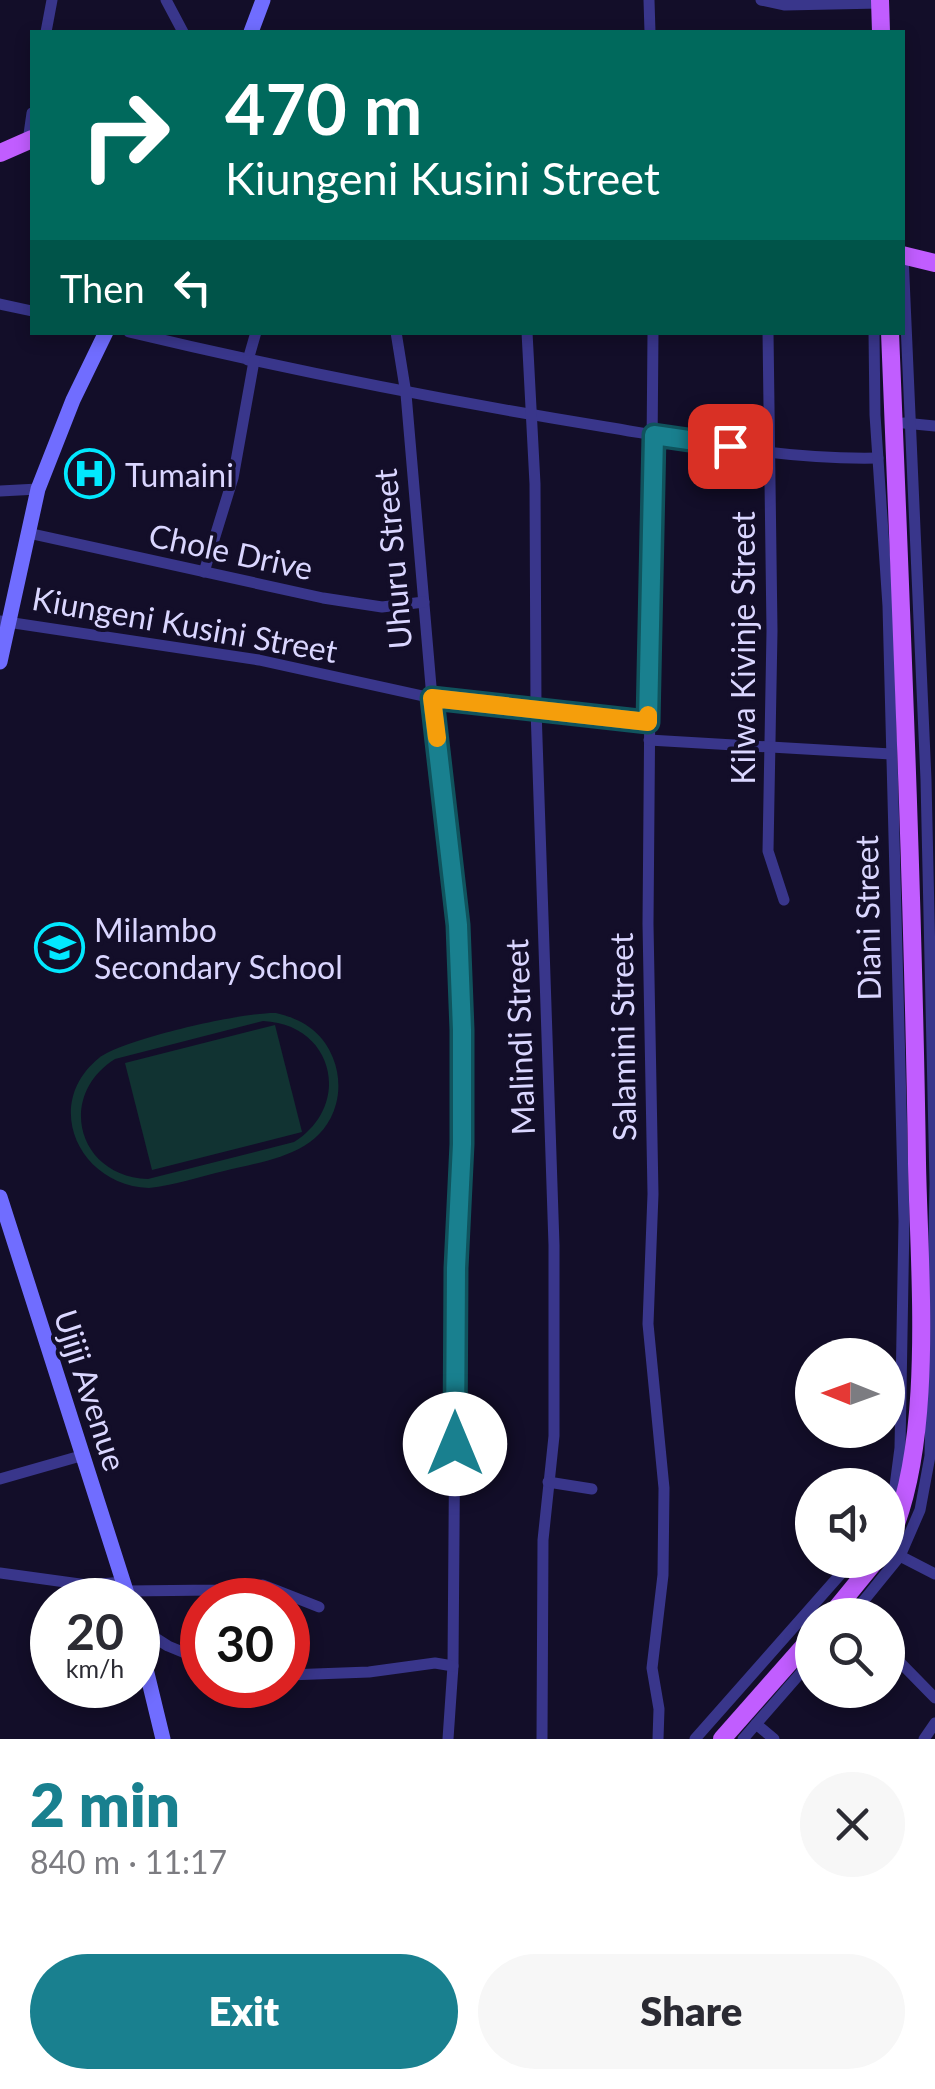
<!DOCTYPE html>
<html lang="en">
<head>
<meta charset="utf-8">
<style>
	body { margin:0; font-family:Lato,sans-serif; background:#f7f7f7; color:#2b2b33; height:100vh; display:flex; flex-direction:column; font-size:38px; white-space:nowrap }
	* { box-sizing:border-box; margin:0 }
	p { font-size:32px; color:#7c7c81 }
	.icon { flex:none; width:55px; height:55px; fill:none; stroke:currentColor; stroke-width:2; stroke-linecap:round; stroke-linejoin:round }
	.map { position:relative; height:1739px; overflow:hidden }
	.drawer { display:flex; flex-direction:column; background:#fff; flex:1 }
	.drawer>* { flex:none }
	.banner { position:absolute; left:30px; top:30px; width:875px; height:305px; border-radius:0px; box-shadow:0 5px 15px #0003; background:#00695c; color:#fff; overflow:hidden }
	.needle { width:65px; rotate:271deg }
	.buttons { position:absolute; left:795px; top:1338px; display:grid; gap:20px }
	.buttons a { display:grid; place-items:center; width:110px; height:110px; border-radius:50%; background:#fff; box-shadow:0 5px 15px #0003; font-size:50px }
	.speed { position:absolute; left:30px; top:1578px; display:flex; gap:20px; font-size:50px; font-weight:700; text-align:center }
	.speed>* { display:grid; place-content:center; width:130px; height:130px; border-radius:50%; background:#fff; box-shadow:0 5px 15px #0003; line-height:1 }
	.speed small { font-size:25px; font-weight:400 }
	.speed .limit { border:15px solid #d22; background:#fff; color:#111 }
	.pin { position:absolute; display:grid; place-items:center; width:85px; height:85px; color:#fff; margin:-42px; border-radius:20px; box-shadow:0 5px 15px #0006 }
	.me { position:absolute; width:110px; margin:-55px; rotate:0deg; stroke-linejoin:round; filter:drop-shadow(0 0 8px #0008) }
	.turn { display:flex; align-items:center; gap:35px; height:210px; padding:0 30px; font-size:45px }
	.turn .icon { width:130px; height:130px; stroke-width:2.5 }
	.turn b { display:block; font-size:70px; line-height:85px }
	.then { display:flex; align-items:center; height:95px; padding:0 30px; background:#0003; gap:20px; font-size:38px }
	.round { display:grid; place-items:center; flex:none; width:105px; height:105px; border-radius:52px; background:#f7f7f7 }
	.overview { display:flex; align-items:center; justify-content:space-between; height:170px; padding:0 30px }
	h1 { font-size:60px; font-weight:800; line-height:75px; color:#19808f }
	.action { display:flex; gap:20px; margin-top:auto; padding:20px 30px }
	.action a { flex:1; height:115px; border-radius:60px; background:#19808f; color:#fff; font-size:40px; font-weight:800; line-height:115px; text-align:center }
	.action a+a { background:#f7f7f7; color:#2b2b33 }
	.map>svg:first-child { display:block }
</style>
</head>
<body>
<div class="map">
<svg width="935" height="1739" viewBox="0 0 935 1739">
	<rect width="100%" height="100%" fill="#130e29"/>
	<g fill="#113332" fill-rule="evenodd">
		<path d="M276 1013C302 1019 323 1032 333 1058 339 1073 340 1089 336 1104 322 1155 268 1160 224 1171 199 1177 174 1185 149 1188 80 1186 41 1105 99 1058 123 1039 243 1012 276 1013ZM263 1021C334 1024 353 1105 294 1142L148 1179C78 1177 56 1096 115 1059Z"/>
		<path d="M275 1025 302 1132 152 1170 125 1063Z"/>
	</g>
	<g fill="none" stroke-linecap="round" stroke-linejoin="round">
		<g stroke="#39368b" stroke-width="11">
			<path d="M166 0 183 32"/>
			<path d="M649 0 650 32"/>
			<path d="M761 0 785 5 880 3"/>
			<path d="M46 32 52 0"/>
			<path d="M28 141 32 113"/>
			<path d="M0 304 32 311"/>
			<path d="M129 332C288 370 446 401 606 427 696 442 787 460 878 458"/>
			<path d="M396 332 406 394 432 698 459 925 462 1144 456 1268 453 1666 448 1739"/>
			<path d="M527 332 535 484 536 709 554 1245V1436L543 1540 542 1739"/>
			<path d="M653 332 648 924 653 1194 648 1324 664 1488 663 1575 652 1668 659 1709 658 1739"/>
			<path d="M768 332 772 631 768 851 784 900"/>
			<path d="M874 332 875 415 888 606 904 1221 900 1448 895 1486 888 1501"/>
			<path d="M248 360 256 332"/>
			<path d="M904 423 935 426"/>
			<path d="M0 491 38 489"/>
			<path d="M28 533 323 598 382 607 424 602"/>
			<path d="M204 572 233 478 254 361"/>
			<path d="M0 621 259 660 432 698 648 722"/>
			<path d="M649 740 891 754"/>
			<path d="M0 1479 84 1455"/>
			<path d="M548 1482 592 1489"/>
			<path d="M900 1556 935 1574"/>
			<path d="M0 1573 87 1585 124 1582"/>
			<path d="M127 1591 216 1590 263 1585 319 1607"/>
			<path d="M852 1615 900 1556 920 1510 930 1456 935 1183 926 780 903 255"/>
			<path d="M138 1627 168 1646 202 1660"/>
			<path d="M888 1650 935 1698"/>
			<path d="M288 1675 369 1672 435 1663 453 1666"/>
			<path d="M756 1724 774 1739"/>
			<path d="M695 1739 853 1560"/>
			<path d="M743 1739 812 1660"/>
			<path d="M924 1739 935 1723"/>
		</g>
		<g stroke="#706dff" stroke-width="15">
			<path d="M251 32 263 0"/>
			<path d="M0 662 38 489 73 400 106 332"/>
			<path d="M0 1197 129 1600"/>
			<path d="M138 1636 163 1739"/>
		</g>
		<g stroke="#c15dff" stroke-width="18">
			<path d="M880 0 881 32"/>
			<path d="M0 153 32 139"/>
			<path d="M902 255 935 263"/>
			<path d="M888 1543C935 1443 919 1275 917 1163 913 886 901 609 890 332"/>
			<path d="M831 1615 876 1560"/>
			<path d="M722 1739 812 1637"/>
		</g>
	</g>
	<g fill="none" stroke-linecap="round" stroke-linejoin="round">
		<defs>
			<path id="route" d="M455 1444 456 1268 462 1144V1030L458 925 432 698 648 722 654 435 730 446"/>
		</defs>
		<use href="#route" stroke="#10535d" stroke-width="25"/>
		<use href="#route" stroke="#19808f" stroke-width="18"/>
		<path stroke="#f59e0b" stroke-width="18" d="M437 738 432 698 648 722V715"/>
	</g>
	<defs>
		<symbol id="hospital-ring" viewBox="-11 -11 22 22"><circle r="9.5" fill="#130e29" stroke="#02e8ff" stroke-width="1.5"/><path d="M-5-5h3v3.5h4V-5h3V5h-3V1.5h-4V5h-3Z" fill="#02e8ff"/></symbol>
		<symbol id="school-ring" viewBox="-11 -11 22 22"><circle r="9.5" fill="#130e29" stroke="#02e8ff" stroke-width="1.5"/><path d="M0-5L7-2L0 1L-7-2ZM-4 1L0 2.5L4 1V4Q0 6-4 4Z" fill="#02e8ff"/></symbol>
	</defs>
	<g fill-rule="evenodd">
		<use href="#hospital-ring" x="62" y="446" width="55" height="55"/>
		<use href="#school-ring" x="32" y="920" width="55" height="55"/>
	</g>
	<g text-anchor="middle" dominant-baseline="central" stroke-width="8" stroke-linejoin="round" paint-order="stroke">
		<g font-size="32" fill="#dad6ff" stroke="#130e29" text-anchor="start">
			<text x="125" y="474">Tumaini</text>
			<text x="94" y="929">Milambo<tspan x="94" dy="37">Secondary School</tspan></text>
		</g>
		<g font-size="32" fill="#dad6ff" stroke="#130e29">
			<text transform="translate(231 551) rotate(12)">Chole Drive</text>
			<text transform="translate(392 559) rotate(-95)">Uhuru Street</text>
			<text transform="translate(185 624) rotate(10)">Kiungeni Kusini Street</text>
			<text transform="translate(742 648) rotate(-90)">Kilwa Kivinje Street</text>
			<text transform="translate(867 918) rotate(-91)">Diani Street</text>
			<text transform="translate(519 1037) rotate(-92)">Malindi Street</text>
			<text transform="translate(622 1037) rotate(-91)">Salamini Street</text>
			<text transform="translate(91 1390) rotate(72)">Ujiji Avenue</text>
		</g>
	</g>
</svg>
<div class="buttons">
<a><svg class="needle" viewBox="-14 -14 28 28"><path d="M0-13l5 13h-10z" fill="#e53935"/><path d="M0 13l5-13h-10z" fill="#7c7c81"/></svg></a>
<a><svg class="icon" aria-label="sound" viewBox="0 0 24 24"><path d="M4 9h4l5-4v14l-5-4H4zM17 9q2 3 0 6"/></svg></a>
<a><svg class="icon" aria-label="search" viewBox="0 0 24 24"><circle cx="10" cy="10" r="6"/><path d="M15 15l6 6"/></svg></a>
</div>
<div class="speed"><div>20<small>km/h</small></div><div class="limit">30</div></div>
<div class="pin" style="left:730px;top:446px;background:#d93025"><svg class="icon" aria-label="arrive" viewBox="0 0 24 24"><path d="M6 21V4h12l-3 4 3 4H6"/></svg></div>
<svg class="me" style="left:455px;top:1444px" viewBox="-20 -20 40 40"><circle r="19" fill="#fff"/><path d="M0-13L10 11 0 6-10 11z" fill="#19808f"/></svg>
<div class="banner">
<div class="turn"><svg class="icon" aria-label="right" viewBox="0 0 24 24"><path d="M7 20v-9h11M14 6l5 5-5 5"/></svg><div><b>470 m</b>Kiungeni Kusini Street</div></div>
<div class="then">Then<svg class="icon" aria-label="left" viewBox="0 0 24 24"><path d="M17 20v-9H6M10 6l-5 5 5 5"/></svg></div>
</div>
</div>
<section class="drawer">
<div class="overview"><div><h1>2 min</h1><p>840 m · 11:17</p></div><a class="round"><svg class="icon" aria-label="close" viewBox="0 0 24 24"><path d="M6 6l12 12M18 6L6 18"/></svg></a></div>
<div class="action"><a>Exit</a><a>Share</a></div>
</section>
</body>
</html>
